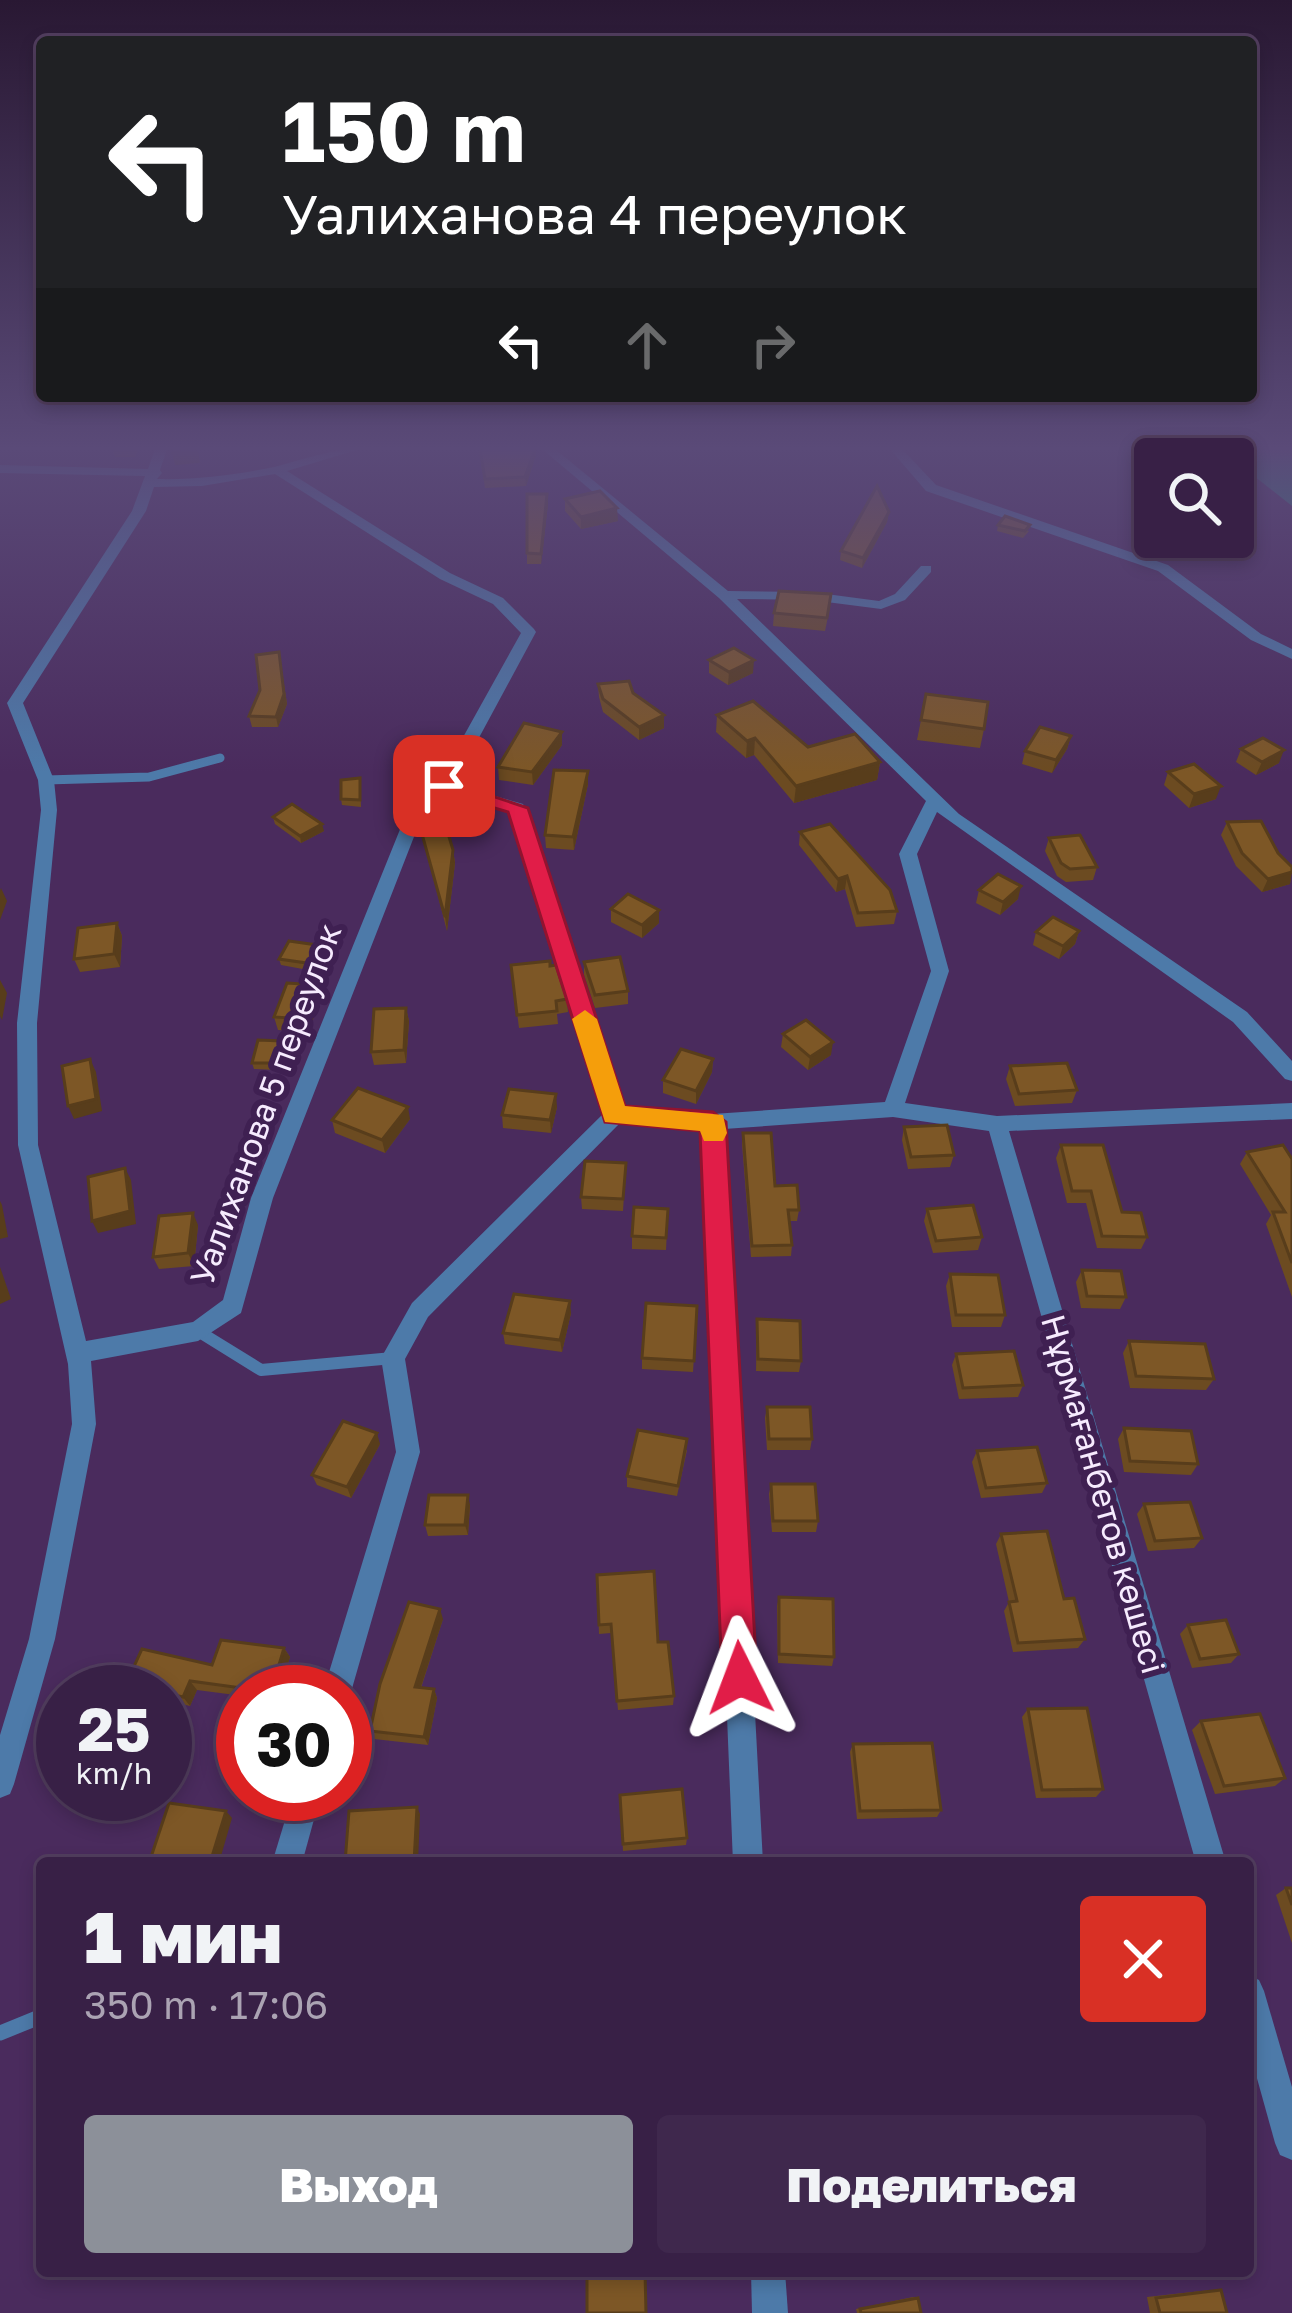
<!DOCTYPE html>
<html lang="ru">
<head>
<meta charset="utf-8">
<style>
	body { margin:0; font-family:"Golos Text",sans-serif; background:#3f284d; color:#f1f3f6; height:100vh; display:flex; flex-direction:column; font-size:45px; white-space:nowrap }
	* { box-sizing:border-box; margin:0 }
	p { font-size:39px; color:#aba3b3 }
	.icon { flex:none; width:66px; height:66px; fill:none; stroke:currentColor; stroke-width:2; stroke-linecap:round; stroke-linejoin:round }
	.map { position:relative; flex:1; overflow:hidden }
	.panel { position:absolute; left:36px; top:1857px; width:1218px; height:420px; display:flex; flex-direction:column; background:#382046; border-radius:12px; box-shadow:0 6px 18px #0003,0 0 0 3px #523e5f }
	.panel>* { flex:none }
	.top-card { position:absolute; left:36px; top:36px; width:1221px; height:366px; border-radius:12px; box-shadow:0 6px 18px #0003,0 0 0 3px #523e5f; background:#202124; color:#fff; overflow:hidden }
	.tools { position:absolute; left:1134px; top:438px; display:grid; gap:24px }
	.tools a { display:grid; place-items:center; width:120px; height:120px; border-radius:12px; background:#382046; box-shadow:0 6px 18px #0003,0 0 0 3px #523e5f; font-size:60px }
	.speed { position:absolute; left:36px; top:1665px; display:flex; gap:24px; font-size:60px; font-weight:700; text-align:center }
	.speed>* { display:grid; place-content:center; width:156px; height:156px; border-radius:50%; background:#382046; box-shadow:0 6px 18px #0003,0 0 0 3px #523e5f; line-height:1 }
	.speed small { font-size:30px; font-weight:400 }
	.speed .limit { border:18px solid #d22; background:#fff; color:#111 }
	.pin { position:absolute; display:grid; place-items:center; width:102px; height:102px; color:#fff; margin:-51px; border-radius:24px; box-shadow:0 6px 18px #0006 }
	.me { position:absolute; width:132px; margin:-66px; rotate:357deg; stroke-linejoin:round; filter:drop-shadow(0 0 9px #0008) }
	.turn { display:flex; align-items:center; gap:42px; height:252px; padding:0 48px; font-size:54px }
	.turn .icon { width:156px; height:156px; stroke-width:2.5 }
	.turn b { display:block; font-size:84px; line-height:102px }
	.lanes { display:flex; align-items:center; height:114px; padding:0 48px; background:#0003; justify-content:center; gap:60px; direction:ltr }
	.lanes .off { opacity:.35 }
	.round { display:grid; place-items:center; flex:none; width:126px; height:126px; border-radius:12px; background:#3f284d }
	.overview { display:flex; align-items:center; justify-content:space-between; height:204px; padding:0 48px }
	h1 { font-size:72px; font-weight:800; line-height:90px }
	.cta { display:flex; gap:24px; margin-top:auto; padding:24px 48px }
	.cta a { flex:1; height:138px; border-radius:12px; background:#8c9099; color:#fff; font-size:48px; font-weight:800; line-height:138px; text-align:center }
	.cta a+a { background:#3f284d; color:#f1f3f6 }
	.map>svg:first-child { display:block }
</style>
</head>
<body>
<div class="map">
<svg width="1292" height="2313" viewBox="0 0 1292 2313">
	<rect width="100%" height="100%" fill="#4a2b5d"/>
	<path fill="#2c8581" d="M1220 449H1292V506Z"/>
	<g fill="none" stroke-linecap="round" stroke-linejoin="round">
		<path stroke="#4d7aa9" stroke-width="9" d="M46 780 149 777 220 758"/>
		<path stroke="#4d7aa9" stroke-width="12" d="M198 1331 261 1370 393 1358"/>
		<path stroke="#4d7aa9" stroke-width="15" d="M0 2033 42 2016"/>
		<g fill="#4d7aa9" fill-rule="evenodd">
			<path d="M155 449H167L160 470 162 473 157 479C196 480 235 475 274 467 302 460 330 449 360 449L287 471 450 573 503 598 534 629 536 632 454 784 523 804 525 808 623 1108 713 1114 885 1102 931 971 899 854 926 801 719 598 542 449H555L728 591 811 592 879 601 895 594 921 566H931V572L905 600 881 609 811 600 737 599 959 814 1247 1012 1292 1061V1081L1285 1079 1233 1022 937 812 917 854 949 971 905 1103 997 1116 1292 1103V1119L1009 1131 1226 1863H1196L989 1131 893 1117 724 1129 763 1863H733L703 1129 620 1123 428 1317 405 1359 420 1452 351 1692 345 1702V1692H323L396 1452 381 1358 385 1351 412 1303 604 1113 510 811 447 792 419 824 273 1198 241 1313 198 1341 91 1361 96 1424 55 1639 14 1784 10 1794 0 1798V1735L29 1639 72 1424 68 1364 18 1145 17 1023 41 810 38 780 7 703 132 511 145 476 0 473V465L148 469ZM275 474 440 579 493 604 521 633 437 784 403 822 251 1198 223 1300 193 1322 86 1341 38 1145 37 1023 57 810 54 780 23 703 146 511 154 487 202 486Z"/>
			<path d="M890 449H902L936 485 1168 565 1261 634 1292 649V659L1251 640 1158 571 926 491Z"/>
			<path d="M293 1794H321L302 1863H272Z"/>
			<path d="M1248 1975 1259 1980 1264 1991 1292 2087V2160L1280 2155 1275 2143 1248 2046Z"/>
			<path d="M751 2271H785L788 2313H752Z"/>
		</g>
	</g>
	<g fill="#6c4b21">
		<path d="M112 449H138L135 457H115Z"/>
		<path d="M479 449H536V455L526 486 485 488Z"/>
		<path d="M565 499 618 521 581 529 565 511Z"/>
		<path d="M548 504 541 564H527V553Z"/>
		<path d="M889 512 887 522 862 568 840 560 841 551Z"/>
		<path d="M998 525 1029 531 1023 538 997 531Z"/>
		<path d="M830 607 825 631 773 626 774 613Z"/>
		<path d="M279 652 287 704 278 727H252L249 716Z"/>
		<path d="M709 660 753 673 728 685 709 673Z"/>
		<path d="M598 684 633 693 664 715V728L639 740 603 712 599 697Z"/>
		<path d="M717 715 808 747 880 762 877 780 794 803 754 755 746 758 716 732Z"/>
		<path d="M921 720 984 729 980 748 917 740Z"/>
		<path d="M562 732V745L533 785 499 780 498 767Z"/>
		<path d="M1071 736 1067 749 1052 773 1022 764 1025 751Z"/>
		<path d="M1241 749 1279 763 1256 775 1236 762Z"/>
		<path d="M588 771V784L574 850 546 848 545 835Z"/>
		<path d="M1168 772 1216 799 1189 808 1164 785Z"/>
		<path d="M360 778 361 807 342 805 341 799Z"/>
		<path d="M273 817 324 831 301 843 275 824Z"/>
		<path d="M1227 822 1278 853 1292 867 1290 884 1262 892 1236 866 1221 835Z"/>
		<path d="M800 832 897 911 894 924 856 927 845 889 836 892 799 845Z"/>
		<path d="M422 834 453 850 455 863 447 931Z"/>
		<path d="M1049 838 1097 867 1093 880 1066 882 1057 876 1045 851Z"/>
		<path d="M979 890 1018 899 1000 915 976 903Z"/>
		<path d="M611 909 659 923 642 938 611 922Z"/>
		<path d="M117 923 122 936 120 967 80 972 74 959Z"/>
		<path d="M1079 931 1075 944 1059 959 1033 945 1036 932Z"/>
		<path d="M317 945 318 952 308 970 281 965 279 959Z"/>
		<path d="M584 962 628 991V1004L595 1008 584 975Z"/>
		<path d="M511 965 550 966 567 999 568 1012 557 1014 558 1024 519 1028Z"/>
		<path d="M318 985 321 998 308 1032 278 1030 274 1017Z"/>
		<path d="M406 1008 409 1021 406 1063 374 1065 371 1052Z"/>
		<path d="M783 1034 831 1055 808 1070 781 1047Z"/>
		<path d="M284 1047 278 1070 254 1069 252 1063Z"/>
		<path d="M713 1059 712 1072 696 1104 663 1093V1080Z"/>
		<path d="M1010 1066 1077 1090 1072 1103 1015 1106 1006 1079Z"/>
		<path d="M557 1107 551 1133 503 1128 502 1115Z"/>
		<path d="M410 1119 385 1153 335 1133 332 1120Z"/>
		<path d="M904 1127 954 1155 950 1167 908 1169 902 1140Z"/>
		<path d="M743 1133 775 1186 799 1210 797 1221H789L792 1245 791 1256 751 1257 742 1144Z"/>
		<path d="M1061 1145 1122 1212 1147 1237 1141 1249 1097 1248 1086 1203H1067L1056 1158Z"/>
		<path d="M1247 1152 1292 1159V1297L1266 1224 1271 1215 1240 1164Z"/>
		<path d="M626 1163 623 1211 582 1209 581 1197Z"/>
		<path d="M668 1209 666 1250 632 1249V1236Z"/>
		<path d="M927 1209 982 1237 978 1250 933 1253 924 1221Z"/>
		<path d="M198 1225 194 1266 159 1269 153 1257Z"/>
		<path d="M1082 1270 1126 1297 1120 1309 1081 1308 1076 1282Z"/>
		<path d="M950 1274 1005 1315 1001 1327H952L946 1286Z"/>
		<path d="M697 1306 693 1372 642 1369V1358Z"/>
		<path d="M571 1313 562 1352 505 1344 503 1333Z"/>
		<path d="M757 1319 801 1361 799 1372 756 1371Z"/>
		<path d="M1129 1341 1214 1379 1206 1390 1130 1388 1123 1353Z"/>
		<path d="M956 1354 1023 1385 1018 1397 959 1399 952 1365Z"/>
		<path d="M767 1407 812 1439 810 1450H767L765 1418Z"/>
		<path d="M1124 1428 1198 1464 1191 1475 1124 1472 1118 1439Z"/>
		<path d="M380 1444 351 1498 317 1485 312 1475Z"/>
		<path d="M687 1450 677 1496 627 1487V1476Z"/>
		<path d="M977 1451 1047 1483 1042 1493 981 1498 972 1462Z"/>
		<path d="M771 1484 818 1521 816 1532H772L769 1494Z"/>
		<path d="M1144 1504 1202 1538 1194 1548 1148 1551 1137 1514Z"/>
		<path d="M470 1505 468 1535 428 1536 425 1525Z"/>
		<path d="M1001 1534 1064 1599 1085 1639 1078 1648 1013 1652 1004 1611 1009 1602 996 1544Z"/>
		<path d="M597 1575 674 1696 673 1705 618 1710 611 1633 599 1634Z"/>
		<path d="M779 1597 834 1657 832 1666 778 1663 777 1606Z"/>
		<path d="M443 1619 421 1688 434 1689 437 1698 428 1745 374 1739 370 1731Z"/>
		<path d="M1188 1625 1239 1654 1231 1663 1192 1668 1180 1634Z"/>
		<path d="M284 1648 290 1657 279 1692H243V1696L197 1690 190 1706 165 1700V1692H134L126 1684Z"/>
		<path d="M1028 1709 1103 1789 1096 1797 1036 1798 1022 1717Z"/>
		<path d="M1201 1721 1285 1778 1275 1786 1215 1794 1192 1730Z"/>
		<path d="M853 1744 941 1810 937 1817 857 1819 850 1752Z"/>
		<path d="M620 1795 687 1838 686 1845 623 1851Z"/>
		<path d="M1286 1888H1292V1943L1276 1895Z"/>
		<path d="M1210 2290H1221L1227 2313H1150L1147 2297Z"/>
		<path d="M913 2297 918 2298 921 2313H857L856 2309Z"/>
	</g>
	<g fill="#583d1b">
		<path d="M198 449 200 463 175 465 172 453Z"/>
		<path d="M536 449V455L526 486 525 477Z"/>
		<path d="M547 494 548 504 541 564V554Z"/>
		<path d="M617 508 618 521 581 529V517Z"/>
		<path d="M889 512 887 522 862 568 863 558Z"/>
		<path d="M279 652 287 704 278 727 276 717Z"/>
		<path d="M754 660 753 673 728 685 729 672Z"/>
		<path d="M664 715V728L639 740V727Z"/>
		<path d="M562 732V745L533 785 532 772Z"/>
		<path d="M1071 736 1067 749 1052 773 1056 760Z"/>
		<path d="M755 738 754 755 746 758 747 741Z"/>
		<path d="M1284 750 1279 763 1256 775 1262 762Z"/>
		<path d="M880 762 877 780 794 803 796 786Z"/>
		<path d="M588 771V784L574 850 573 837Z"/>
		<path d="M1221 786 1216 799 1189 808 1194 794Z"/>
		<path d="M322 824 324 831 301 843 300 836Z"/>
		<path d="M453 850 455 863 447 931 445 917Z"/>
		<path d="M1292 872 1290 884 1262 892 1268 879Z"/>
		<path d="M847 876 845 889 836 892 838 879Z"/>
		<path d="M1021 886 1018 899 1000 915 1003 902Z"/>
		<path d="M1 888 7 901 0 920V891Z"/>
		<path d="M659 910V923L642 938V925Z"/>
		<path d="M117 923 122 936 120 967 114 954Z"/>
		<path d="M1079 931 1075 944 1059 959 1063 946Z"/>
		<path d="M317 945 318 952 308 970 307 963Z"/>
		<path d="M0 980 7 993 2 1020 0 1016Z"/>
		<path d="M318 985 321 998 308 1032 305 1019Z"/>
		<path d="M406 1008 409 1021 406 1063 404 1050Z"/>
		<path d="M282 1041 284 1047 278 1070 276 1063Z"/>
		<path d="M833 1042 831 1055 808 1070 810 1057Z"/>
		<path d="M90 1059 96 1072 102 1111 74 1119 68 1106Z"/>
		<path d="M713 1059 712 1072 696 1104V1091Z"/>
		<path d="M556 1094 557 1107 551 1133 550 1120Z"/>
		<path d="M408 1107 410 1119 385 1153 382 1140Z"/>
		<path d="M125 1168 131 1180 136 1224 98 1233 92 1221Z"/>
		<path d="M0 1201 2 1205 8 1237 0 1239Z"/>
		<path d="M193 1213 198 1225 194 1266 188 1253Z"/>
		<path d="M0 1267 11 1299 0 1304Z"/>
		<path d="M570 1301 571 1313 562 1352 560 1340Z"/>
		<path d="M377 1433 380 1444 351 1498 347 1487Z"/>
		<path d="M468 1495 470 1505 468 1535 465 1525Z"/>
		<path d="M440 1609 443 1619 418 1696 415 1687Z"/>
		<path d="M284 1648 290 1657 279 1692H271Z"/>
		<path d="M190 1681 197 1690 190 1706 183 1697Z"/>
		<path d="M434 1689 437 1698 428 1745 424 1737Z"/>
		<path d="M417 1807 420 1814 418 1863H414Z"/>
		<path d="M226 1811 232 1818 219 1863H210Z"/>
	</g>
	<g fill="#7d5726" stroke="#583d1b" stroke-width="3">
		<path d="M172 449H197V451L172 453Z"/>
		<path d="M480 449H535L525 477 485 479Z"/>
		<path d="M877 486 889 512 863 558 841 551Z"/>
		<path d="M600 491 617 508 581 517 565 499Z"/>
		<path d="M527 494H547L541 554 527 553Z"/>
		<path d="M1005 516 1030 525 1025 531 998 525Z"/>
		<path d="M779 591 831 594 827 618 774 613Z"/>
		<path d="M734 648 754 660 729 672 709 660Z"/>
		<path d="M279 652 284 694 276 717 249 716 260 690 256 655Z"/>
		<path d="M629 681 633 693 664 715 639 727 603 699 598 684Z"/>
		<path d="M926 694 988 702 984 729 921 720Z"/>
		<path d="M753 701 808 747 855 734 880 762 796 786 755 738 747 741 717 715Z"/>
		<path d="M524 723 562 732 532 772 498 767Z"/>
		<path d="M1040 727 1071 736 1056 760 1025 751Z"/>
		<path d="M1263 738 1284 750 1262 762 1241 749Z"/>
		<path d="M1194 764 1221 786 1194 794 1168 772Z"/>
		<path d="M554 770 588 771 573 837 545 835Z"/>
		<path d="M360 778V800L341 799V780Z"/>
		<path d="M292 804 322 824 300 836 273 817Z"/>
		<path d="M1261 821 1278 853 1292 867V872L1268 879 1242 853 1227 822Z"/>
		<path d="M830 824 890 890 897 911 858 913 847 876 838 879 800 832Z"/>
		<path d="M447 830 453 850 445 917 422 834Z"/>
		<path d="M1080 835 1097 867 1070 869 1061 863 1049 838Z"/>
		<path d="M998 874 1021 886 1003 902 979 890Z"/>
		<path d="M628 894 659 910 642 925 611 909Z"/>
		<path d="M1053 917 1079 931 1063 946 1036 932Z"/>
		<path d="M117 923 114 954 74 959 78 928Z"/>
		<path d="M289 941 317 945 307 963 279 959Z"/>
		<path d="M620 957 628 991 595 995 584 962Z"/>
		<path d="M550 961V966L556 965 567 999 556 1001 557 1011 517 1015 511 965Z"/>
		<path d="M287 983 318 985 305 1019 274 1017Z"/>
		<path d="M406 1008 404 1050 371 1052 374 1009Z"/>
		<path d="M806 1020 833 1042 810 1057 783 1034Z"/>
		<path d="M258 1040 282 1041 276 1063H252Z"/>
		<path d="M681 1049 713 1059 696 1091 663 1080Z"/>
		<path d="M90 1059 96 1099 68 1106 62 1066Z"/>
		<path d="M1067 1063 1077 1090 1019 1094 1010 1066Z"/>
		<path d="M358 1088 408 1107 382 1140 332 1120Z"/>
		<path d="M509 1089 556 1094 550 1120 502 1115Z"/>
		<path d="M947 1125 954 1155 911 1157 904 1127Z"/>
		<path d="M743 1133H771L775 1186 797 1185 799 1210H788L792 1245 752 1246Z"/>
		<path d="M1061 1145H1103L1122 1212 1141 1213 1147 1237 1102 1236 1091 1191H1072Z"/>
		<path d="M1283 1145 1292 1159V1263L1273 1212H1285L1247 1152Z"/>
		<path d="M585 1161 626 1163 623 1199 581 1197Z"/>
		<path d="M125 1168 130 1211 92 1221 88 1177Z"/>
		<path d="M973 1205 982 1237 936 1241 927 1209Z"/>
		<path d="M634 1207 668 1209 666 1238 632 1236Z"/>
		<path d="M193 1213 188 1253 153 1257 159 1216Z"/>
		<path d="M1082 1270 1121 1271 1126 1297 1087 1296Z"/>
		<path d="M950 1274 998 1275 1005 1315H956Z"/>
		<path d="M514 1294 570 1301 560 1340 503 1333Z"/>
		<path d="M646 1303 697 1306 694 1361 642 1358Z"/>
		<path d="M757 1319 800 1321 801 1361 758 1359Z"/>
		<path d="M1129 1341 1205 1344 1214 1379 1136 1376Z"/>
		<path d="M1014 1351 1023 1385 963 1388 956 1354Z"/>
		<path d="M767 1407H810L812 1439H769Z"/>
		<path d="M343 1421 377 1433 347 1487 312 1475Z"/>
		<path d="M1124 1428 1191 1431 1198 1464 1130 1461Z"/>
		<path d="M638 1430 687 1439 678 1486 627 1476Z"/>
		<path d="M1037 1447 1047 1483 986 1488 977 1451Z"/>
		<path d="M771 1484H815L818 1521H773Z"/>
		<path d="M429 1495H468L465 1525H425Z"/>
		<path d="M1190 1502 1202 1538 1155 1541 1144 1504Z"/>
		<path d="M1047 1531 1064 1599 1074 1598 1085 1639 1018 1643 1009 1602 1017 1601 1001 1534Z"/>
		<path d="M654 1571 658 1642H668L674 1696 617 1701 611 1624 599 1625 597 1575Z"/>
		<path d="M779 1597 833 1599 834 1657 779 1654Z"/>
		<path d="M409 1602 440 1609 415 1687 434 1689 424 1737 370 1731 380 1684Z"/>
		<path d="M1226 1620 1239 1654 1200 1659 1188 1625Z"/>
		<path d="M221 1640 284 1648 271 1692 190 1681 183 1697 126 1684 142 1649 212 1665Z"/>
		<path d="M1087 1708 1103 1789 1042 1790 1028 1709Z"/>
		<path d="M1260 1714 1285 1778 1224 1786 1201 1721Z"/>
		<path d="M932 1743 941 1810 860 1811 853 1744Z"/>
		<path d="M682 1789 687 1838 623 1844 620 1795Z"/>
		<path d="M169 1803 226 1811 210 1863H149Z"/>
		<path d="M417 1807 414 1863H345L349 1811Z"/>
		<path d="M1286 1888H1292V1905Z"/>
		<path d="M587 2271H645L646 2313H587Z"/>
		<path d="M1221 2290 1227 2313H1160L1156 2298Z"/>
		<path d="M918 2298 921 2313H861L860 2309Z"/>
	</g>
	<linearGradient id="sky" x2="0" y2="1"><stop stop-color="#291833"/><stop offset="0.58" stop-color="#5a4a78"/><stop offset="1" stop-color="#5a4a78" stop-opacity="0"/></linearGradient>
	<rect width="1292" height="773" fill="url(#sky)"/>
	<path fill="#e11d48" stroke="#92132f" stroke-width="3" d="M444 780 528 808 625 1106 713 1112 726 1122 757 1678 752 1690 740 1695 727 1690 722 1678 700 1131 605 1122 508 812 437 791 434 786Z"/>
	<path fill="#f59e0b" d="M585 1010 597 1019 625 1106 723 1115 727 1133 723 1141H704L700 1131 605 1122 572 1019Z"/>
	<g text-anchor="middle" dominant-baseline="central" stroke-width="12" stroke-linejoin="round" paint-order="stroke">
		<g font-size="33" fill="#f6ebfe" stroke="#3f2052">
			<text transform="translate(265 1104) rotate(-70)">Уалиханова 5 переулок</text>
			<text transform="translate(1104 1494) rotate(74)">Нұрмағанбетов көшесі</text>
		</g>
	</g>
</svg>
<div class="tools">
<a><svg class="icon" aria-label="search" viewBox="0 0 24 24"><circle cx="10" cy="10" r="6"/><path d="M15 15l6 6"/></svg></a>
</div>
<div class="speed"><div>25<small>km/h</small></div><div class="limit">30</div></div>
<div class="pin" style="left:444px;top:786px;background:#d93025"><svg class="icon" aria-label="arrive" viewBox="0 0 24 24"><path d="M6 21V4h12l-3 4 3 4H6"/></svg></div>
<svg class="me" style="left:740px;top:1678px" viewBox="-20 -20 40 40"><path d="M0-17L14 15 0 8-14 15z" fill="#e11d48" stroke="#fff" stroke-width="4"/></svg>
<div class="top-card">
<div class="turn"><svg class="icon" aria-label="left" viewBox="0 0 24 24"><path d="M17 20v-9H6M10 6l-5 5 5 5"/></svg><div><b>150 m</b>Уалиханова 4 переулок</div></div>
<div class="lanes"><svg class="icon" aria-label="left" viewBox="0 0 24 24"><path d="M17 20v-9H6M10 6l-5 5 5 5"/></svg><svg class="icon off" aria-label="ahead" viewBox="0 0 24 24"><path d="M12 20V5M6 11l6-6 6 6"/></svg><svg class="icon off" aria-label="right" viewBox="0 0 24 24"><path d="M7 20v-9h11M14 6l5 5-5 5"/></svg></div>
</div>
<section class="panel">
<div class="overview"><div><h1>1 мин</h1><p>350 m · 17:06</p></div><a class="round" style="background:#d93025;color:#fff"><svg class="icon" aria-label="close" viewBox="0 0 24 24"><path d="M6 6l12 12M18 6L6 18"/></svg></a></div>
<div class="cta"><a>Выход</a><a>Поделиться</a></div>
</section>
</div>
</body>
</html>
